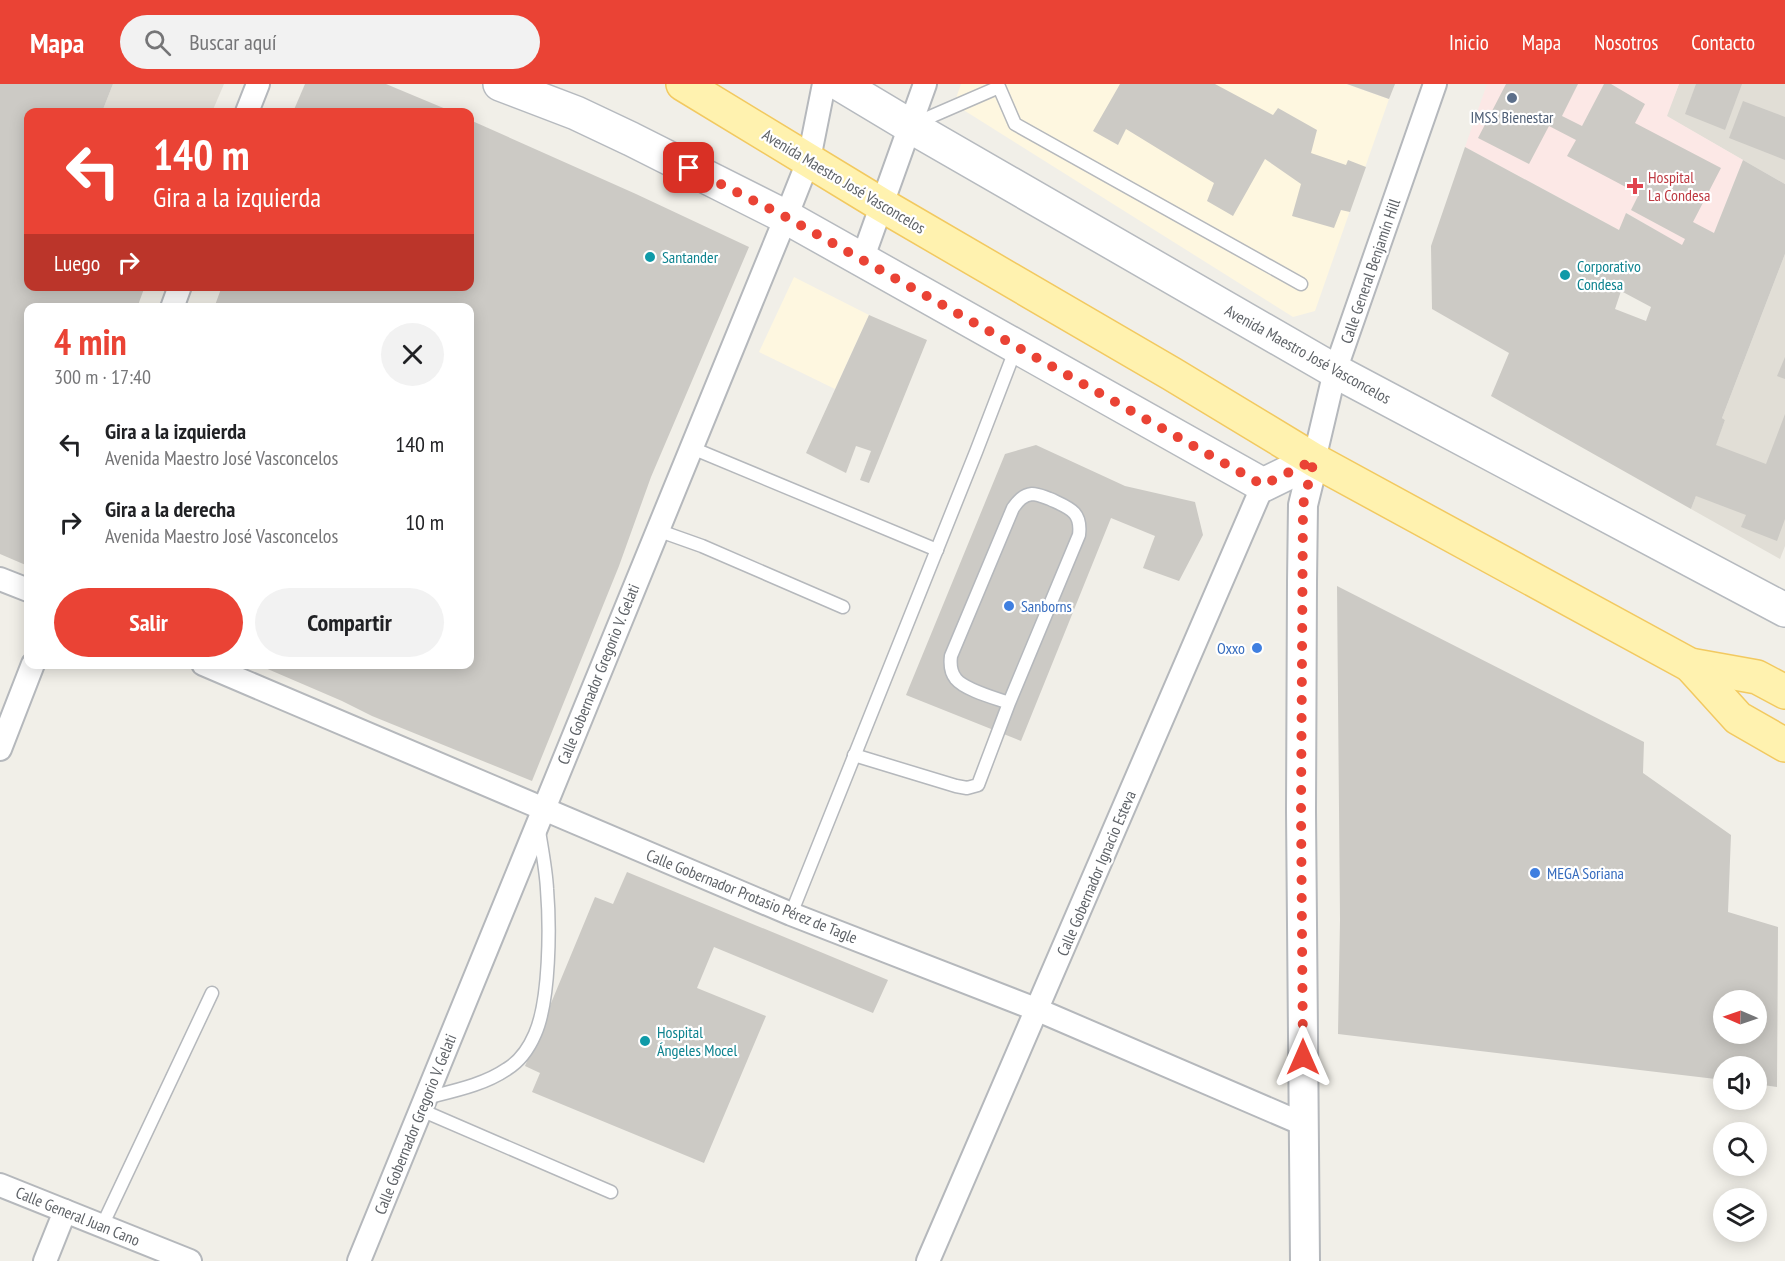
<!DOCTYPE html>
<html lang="es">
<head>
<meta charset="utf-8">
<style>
	body { margin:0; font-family:"PT Sans Narrow",sans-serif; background:#f2f2f2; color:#202124; height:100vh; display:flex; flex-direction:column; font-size:22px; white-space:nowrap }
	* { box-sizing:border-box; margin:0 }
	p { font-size:20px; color:#757577 }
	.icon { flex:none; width:33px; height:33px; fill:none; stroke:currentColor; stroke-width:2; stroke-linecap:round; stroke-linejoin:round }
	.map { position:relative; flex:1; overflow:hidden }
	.sheet { position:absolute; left:24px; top:219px; width:450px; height:366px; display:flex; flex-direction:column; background:#fff; border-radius:12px; box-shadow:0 3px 15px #0003 }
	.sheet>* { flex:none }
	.guide { position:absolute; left:24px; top:24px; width:450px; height:183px; border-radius:12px; box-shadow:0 3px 15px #0003; background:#ea4335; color:#fff; overflow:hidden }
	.needle { width:39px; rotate:272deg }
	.tools { position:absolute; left:1713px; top:906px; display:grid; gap:12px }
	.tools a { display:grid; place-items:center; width:54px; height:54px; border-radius:50%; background:#fff; box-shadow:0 3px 15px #0003; font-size:30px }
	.pin { position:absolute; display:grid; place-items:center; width:51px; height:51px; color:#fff; margin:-26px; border-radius:12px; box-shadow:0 3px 9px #0006 }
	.me { position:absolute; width:66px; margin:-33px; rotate:0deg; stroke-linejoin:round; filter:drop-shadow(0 0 4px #0008) }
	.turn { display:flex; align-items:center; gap:21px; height:126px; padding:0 30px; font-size:27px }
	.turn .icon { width:78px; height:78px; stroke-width:2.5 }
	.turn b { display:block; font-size:42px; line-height:51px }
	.then { display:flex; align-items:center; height:57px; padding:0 30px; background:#0003; gap:12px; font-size:22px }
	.round { display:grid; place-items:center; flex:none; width:63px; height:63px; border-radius:32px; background:#f2f2f2 }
	.summary { display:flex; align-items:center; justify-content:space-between; height:102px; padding:0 30px }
	h1 { font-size:36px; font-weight:700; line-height:45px; color:#ea4335 }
	.cta { display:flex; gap:12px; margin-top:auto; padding:12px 30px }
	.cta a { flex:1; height:69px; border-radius:36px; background:#ea4335; color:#fff; font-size:24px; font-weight:700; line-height:69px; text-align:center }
	.cta a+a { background:#f2f2f2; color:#202124 }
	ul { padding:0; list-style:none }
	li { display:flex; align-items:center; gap:18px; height:78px; padding:0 30px }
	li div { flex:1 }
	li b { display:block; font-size:22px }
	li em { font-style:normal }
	header { display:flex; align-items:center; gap:36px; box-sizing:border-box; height:84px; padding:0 30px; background:#ea4335; color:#fff }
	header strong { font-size:28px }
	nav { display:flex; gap:33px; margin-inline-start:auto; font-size:21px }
	.search { width:420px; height:54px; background:#f2f2f2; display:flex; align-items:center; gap:15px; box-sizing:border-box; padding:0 21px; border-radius:33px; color:#757577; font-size:22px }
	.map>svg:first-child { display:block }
</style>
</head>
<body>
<header>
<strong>Mapa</strong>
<div class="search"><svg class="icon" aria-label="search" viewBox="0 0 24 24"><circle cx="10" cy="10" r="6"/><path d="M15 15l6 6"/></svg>Buscar aquí</div>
<nav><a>Inicio</a><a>Mapa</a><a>Nosotros</a><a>Contacto</a></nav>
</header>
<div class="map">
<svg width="1785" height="1177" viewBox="0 0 1785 1177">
	<rect width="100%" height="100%" fill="#f1efe8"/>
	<g fill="#fef7e0">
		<path d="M961 0H1346L1389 15 1315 227 1293 233 954 20Z"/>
		<path d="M794 193 869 231 835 305 759 268Z"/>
	</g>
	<g fill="#e1ded6">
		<path d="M113 0H224L212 28H102Z"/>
		<path d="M1679 0H1785V100L1666 32Z"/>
		<path d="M1785 170V462L1780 475 1691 425 1725 336 1722 334Z"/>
	</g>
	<path fill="#fce8e6" d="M1487 0H1679L1667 32 1743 76 1704 175 1627 129 1619 146 1465 63Z"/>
	<g fill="#cccac5" fill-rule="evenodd">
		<path d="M0 0H113L102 28H28V202H145L137 224H28V482L0 470Z"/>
		<path d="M305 0H386L453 28H293Z"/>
		<path d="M1120 0H1215L1273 31 1278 24 1317 46 1311 69 1346 81 1348 76 1366 83 1350 128 1341 126 1334 144 1292 132 1301 100 1265 75 1233 132 1207 117 1214 99 1126 45 1118 61 1093 47Z"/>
		<path d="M1347 0H1395L1389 15Z"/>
		<path d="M1506 0H1578L1562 32 1582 42 1604 0H1611L1645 20 1635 39 1721 84 1693 138 1714 149 1743 76 1785 100V170L1722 334 1725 336 1716 361 1766 380 1785 330V435L1777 457 1741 443 1746 431 1696 412 1691 425 1491 312 1509 269 1432 225 1431 162 1465 63 1619 146 1626 129 1682 161 1685 155 1631 126 1639 110 1567 72 1576 56 1549 42 1529 80 1478 54ZM1621 207 1651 223 1646 237 1615 225Z"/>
		<path d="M1696 0H1742L1725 46 1685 30Z"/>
		<path d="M1743 17 1785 33V76L1729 54Z"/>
		<path d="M470 36 636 110 749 163 651 393 619 482 532 697 372 632 342 617 256 580H470V224H214L222 202H470Z"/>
		<path d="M869 231 927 256 869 399 860 396 871 367 856 362 846 389 806 369Z"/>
		<path d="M1785 273V295L1777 292Z"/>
		<path d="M1036 361 1125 402 1195 418 1203 451 1179 497 1143 484 1155 452 1111 434 1021 657 906 611 1005 370Z"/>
		<path d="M1337 502 1644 658 1643 689 1731 751 1728 828 1778 843 1777 1003 1756 1000V982H1724V996L1338 950 1340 836ZM1724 916H1756V950H1724Z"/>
		<path d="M627 788 888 896 873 929 714 863 697 904 766 932 704 1079 532 1008 540 989 525 982 595 813 613 820Z"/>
	</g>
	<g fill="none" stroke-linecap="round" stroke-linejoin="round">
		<defs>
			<g id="service">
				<path d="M916 39 999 3 1015 40 1301 200"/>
				<path d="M692 364 937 466"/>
				<path d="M657 446 702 462 843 523"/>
				<path d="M854 671 956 702 967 704 978 701 1009 619 1079 451C1082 427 1069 424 1050 415 1044 413 1038 410 1032 410 1023 411 1018 417 1013 424L951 572C950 580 950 588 956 595 965 606 995 614 1009 619"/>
				<path d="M791 830 976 368 1016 264"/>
				<path d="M426 1014C453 1007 484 1001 507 985 520 977 529 964 535 950 550 916 550 842 547 805 546 786 542 766 539 747"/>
				<path d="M421 1026 611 1108"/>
				<path d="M102 1142 212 909"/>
			</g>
			<g id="minor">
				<path d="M247 28 258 0"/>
				<path d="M862 176 925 0"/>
				<path d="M172 224 180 202"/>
				<path d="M1314 376 1335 287 1435 0"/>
				<path d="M0 495 28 506"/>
				<path d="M203 580 791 830 1038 926 1303 1040"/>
				<path d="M0 665 33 580"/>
				<path d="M0 1101 190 1177"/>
				<path d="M45 1177 65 1127"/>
				<path d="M359 1177 786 133 809 75 824 0"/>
				<path d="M928 1177 1263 401"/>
			</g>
			<path id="tertiary" d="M1305 1177 1301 727 1302 498 1303 421 1314 376"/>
			<g id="secondary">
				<path d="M500 0 576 29 631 55 786 133 1263 401 1314 376"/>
				<path d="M840 0 910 42 1335 287 1785 526"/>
			</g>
			<g id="primary">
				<path d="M683 0 882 121 1172 290 1314 376 1690 581 1757 593 1785 608"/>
				<path d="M1690 581 1738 634 1785 661"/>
			</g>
		</defs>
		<use href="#service" stroke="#b5b8bc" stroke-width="15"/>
		<use href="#minor" stroke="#b5b8bc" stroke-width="26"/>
		<use href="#tertiary" stroke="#b5b8bc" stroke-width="32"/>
		<use href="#secondary" stroke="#b6babf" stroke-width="36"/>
		<use href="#primary" stroke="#f2c960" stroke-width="36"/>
		<use href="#service" stroke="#fff" stroke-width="12"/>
		<use href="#minor" stroke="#fff" stroke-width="22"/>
		<use href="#tertiary" stroke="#fff" stroke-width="28"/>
		<use href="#secondary" stroke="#fff" stroke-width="33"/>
		<use href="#primary" stroke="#fff2af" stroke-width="33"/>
	</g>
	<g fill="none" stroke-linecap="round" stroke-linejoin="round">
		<path stroke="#ea4335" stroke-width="10" stroke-dasharray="0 18" d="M689 84 786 133 1263 401 1314 376 1303 421 1301 727 1303 973"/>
	</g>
	<circle fill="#5c6f8a" stroke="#fff" stroke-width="2" cx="1512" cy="14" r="6"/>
	<path fill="#e0444e" stroke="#fff" stroke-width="2" d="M1632 93h6v6h6v6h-6v6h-6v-6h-6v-6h6z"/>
	<g fill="#0f9aa8" stroke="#fff" stroke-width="2">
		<circle cx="650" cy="173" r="6"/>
		<circle cx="1565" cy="191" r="6"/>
		<circle cx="645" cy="957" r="6"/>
	</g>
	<g fill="#3f7fe0" stroke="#fff" stroke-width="2">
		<circle cx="1009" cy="522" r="6"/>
		<circle cx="1257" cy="564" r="6"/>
		<circle cx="1535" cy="789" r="6"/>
	</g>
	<g text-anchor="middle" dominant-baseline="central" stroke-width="4.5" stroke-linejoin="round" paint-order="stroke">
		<g font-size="16" fill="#4e5e75" stroke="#fff">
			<text x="1512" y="33">IMSS Bienestar</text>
		</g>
		<g font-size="16" fill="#be3a42" stroke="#fff" text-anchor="start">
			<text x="1648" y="93">Hospital<tspan x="1648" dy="18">La Condesa</tspan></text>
		</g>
		<g font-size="16" fill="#5f6368" stroke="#fff">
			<text transform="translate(844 97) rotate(31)">Avenida Maestro José Vasconcelos</text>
			<text transform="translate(1370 187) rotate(-71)">Calle General Benjamín Hill</text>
			<text transform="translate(1308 270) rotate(29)">Avenida Maestro José Vasconcelos</text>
			<text transform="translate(598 590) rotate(-68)">Calle Gobernador Gregorio V. Gelati</text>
			<text transform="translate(1096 789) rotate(-67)">Calle Gobernador Ignacio Esteva</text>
			<text transform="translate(752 812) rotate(22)">Calle Gobernador Protasio Pérez de Tagle</text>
			<text transform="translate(415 1040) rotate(-68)">Calle Gobernador Gregorio V. Gelati</text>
			<text transform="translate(78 1132) rotate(22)">Calle General Juan Cano</text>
		</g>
		<g font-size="16" fill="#0d838f" stroke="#fff" text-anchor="start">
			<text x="662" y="173">Santander</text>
			<text x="1577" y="182">Corporativo<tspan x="1577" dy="18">Condesa</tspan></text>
			<text x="657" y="948">Hospital<tspan x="657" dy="18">Ángeles Mocel</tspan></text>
		</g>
		<g font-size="16" fill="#366cbe" stroke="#fff" text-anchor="start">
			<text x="1021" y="522">Sanborns</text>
			<text x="1245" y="564" text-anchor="end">Oxxo</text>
			<text x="1547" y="789">MEGA Soriana</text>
		</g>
	</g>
</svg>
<div class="tools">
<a><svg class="needle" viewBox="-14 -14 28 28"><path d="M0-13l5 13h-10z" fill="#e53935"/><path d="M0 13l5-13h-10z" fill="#757577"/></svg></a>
<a><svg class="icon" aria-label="sound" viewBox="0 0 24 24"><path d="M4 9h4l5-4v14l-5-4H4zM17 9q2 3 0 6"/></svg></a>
<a><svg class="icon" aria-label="search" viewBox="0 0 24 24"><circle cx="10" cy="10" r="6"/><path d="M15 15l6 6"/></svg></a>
<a><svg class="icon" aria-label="layers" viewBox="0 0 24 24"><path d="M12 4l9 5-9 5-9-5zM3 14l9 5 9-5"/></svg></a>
</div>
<div class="pin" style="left:689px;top:84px;background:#d93025"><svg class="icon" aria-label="arrive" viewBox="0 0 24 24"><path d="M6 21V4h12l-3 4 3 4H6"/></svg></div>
<svg class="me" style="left:1303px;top:973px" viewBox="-20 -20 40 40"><path d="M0-17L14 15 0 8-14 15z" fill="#ea4335" stroke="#fff" stroke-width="4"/></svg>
<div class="guide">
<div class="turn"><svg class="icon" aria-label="left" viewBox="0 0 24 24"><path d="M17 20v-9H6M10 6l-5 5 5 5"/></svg><div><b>140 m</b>Gira a la izquierda</div></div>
<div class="then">Luego<svg class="icon" aria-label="right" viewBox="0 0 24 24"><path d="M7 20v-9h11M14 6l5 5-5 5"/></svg></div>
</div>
<section class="sheet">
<div class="summary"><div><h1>4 min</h1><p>300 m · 17:40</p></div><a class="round"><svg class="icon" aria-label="close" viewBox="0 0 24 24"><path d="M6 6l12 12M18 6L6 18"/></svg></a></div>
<ul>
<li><svg class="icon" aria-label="left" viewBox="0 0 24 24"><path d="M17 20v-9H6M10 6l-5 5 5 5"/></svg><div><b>Gira a la izquierda</b><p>Avenida Maestro José Vasconcelos</p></div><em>140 m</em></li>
<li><svg class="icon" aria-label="right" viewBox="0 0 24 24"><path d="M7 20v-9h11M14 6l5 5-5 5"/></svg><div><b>Gira a la derecha</b><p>Avenida Maestro José Vasconcelos</p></div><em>10 m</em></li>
</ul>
<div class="cta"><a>Salir</a><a>Compartir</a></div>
</section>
</div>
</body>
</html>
